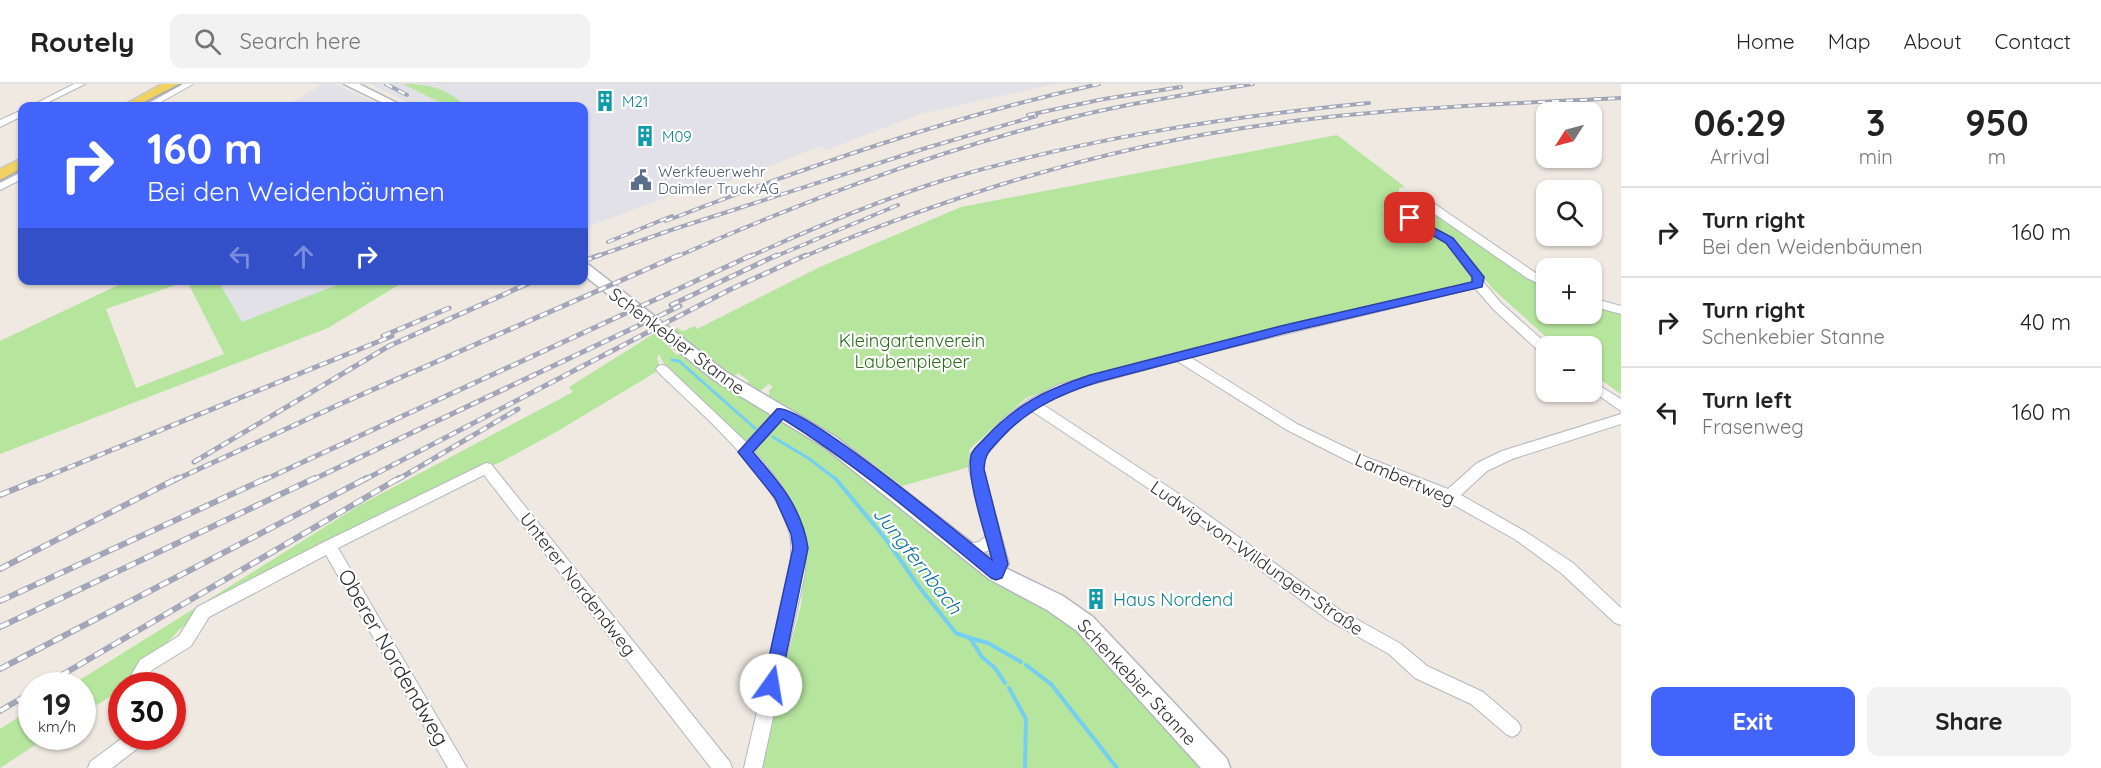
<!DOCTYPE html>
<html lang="en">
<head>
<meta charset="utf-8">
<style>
	body { margin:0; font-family:Quicksand,sans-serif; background:#f2f2f2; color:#222; height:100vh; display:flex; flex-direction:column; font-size:22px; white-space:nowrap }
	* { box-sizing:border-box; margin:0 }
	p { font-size:20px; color:#767676 }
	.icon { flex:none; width:33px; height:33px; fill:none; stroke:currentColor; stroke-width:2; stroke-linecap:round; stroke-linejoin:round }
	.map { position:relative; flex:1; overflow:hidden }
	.panel { display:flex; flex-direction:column; background:#fff; width:480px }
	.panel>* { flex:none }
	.banner { position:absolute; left:18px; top:18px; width:570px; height:183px; border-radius:12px; box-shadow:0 2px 4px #0004; background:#4264fb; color:#fff; overflow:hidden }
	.needle { width:39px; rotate:234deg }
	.tools { position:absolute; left:1536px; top:18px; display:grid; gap:12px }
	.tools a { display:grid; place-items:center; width:66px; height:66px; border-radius:12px; background:#fff; box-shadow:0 2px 4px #0004; font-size:30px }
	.speed { position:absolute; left:18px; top:588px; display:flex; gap:12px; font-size:30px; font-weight:700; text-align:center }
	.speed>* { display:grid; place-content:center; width:78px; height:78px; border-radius:50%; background:#fff; box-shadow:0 2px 4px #0004; line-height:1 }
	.speed small { font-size:15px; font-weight:400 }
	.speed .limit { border:9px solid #d22; background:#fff; color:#111 }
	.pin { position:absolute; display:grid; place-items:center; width:51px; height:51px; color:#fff; margin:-26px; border-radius:12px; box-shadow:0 3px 9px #0006 }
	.me { position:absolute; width:66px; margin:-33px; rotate:13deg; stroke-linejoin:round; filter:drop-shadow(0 0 4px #0008) }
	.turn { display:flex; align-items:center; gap:21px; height:126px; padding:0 30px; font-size:27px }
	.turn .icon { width:78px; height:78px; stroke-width:2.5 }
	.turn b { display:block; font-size:42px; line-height:51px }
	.lanes { display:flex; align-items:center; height:57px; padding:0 30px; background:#0003; justify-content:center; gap:30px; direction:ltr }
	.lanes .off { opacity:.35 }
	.eta { display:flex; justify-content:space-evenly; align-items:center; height:102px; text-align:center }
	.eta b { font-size:36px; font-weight:700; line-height:42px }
	.cta { display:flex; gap:12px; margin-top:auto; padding:12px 30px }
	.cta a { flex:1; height:69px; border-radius:12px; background:#4264fb; color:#fff; font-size:24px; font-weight:700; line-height:69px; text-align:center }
	.cta a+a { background:#f2f2f2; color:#222 }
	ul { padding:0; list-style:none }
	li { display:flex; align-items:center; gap:18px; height:90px; padding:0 30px; border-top:2px solid #e0e0e0 }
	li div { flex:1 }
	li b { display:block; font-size:22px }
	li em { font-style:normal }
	header { display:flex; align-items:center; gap:36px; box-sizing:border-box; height:84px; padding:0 30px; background:#fff; border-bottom:2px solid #e0e0e0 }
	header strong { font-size:28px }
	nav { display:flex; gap:33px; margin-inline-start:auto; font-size:21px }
	.search { width:420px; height:54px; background:#f2f2f2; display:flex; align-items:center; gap:15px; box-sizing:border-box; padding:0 21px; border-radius:12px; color:#767676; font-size:22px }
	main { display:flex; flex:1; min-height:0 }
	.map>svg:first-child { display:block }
</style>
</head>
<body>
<header>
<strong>Routely</strong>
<div class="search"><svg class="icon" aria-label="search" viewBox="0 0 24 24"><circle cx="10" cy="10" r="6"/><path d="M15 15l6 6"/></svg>Search here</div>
<nav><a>Home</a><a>Map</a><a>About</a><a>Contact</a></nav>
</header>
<main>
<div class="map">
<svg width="1621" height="684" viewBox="0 0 1621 684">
	<rect width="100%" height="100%" fill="#efe9e1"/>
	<g fill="#e3e1e8">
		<path d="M323 0H334L383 22H286Z"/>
		<path d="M371 0H1055L920 30 827 66 821 62 693 112 673 111 584 144V22H415Z"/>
		<path d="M198 197H347L225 245Z"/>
	</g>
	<g fill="#b6e59e" fill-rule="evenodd">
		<path d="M403 0C430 0 445 4 466 22H447Z"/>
		<path d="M1337 51 1405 103 1399 104V109L1387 115 1386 120 1388 124H1383L1384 127 1392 129 1445 157 1473 193 1471 199 1303 237 1098 288 1026 314 970 365 969 383 902 402 849 361 847 362 769 314V306L773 303 769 300 759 308 746 301 749 297 738 289 733 293 672 246 677 244 683 247 695 242 697 245 820 183 961 123Z"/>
		<path d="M1409 115 1423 120 1526 192 1546 203V230H1592V222L1621 229V310L1592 290V262H1556L1493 205 1453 156 1402 128 1395 121 1398 116Z"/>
		<path d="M129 196 218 197 242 238 347 197H405L328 244 0 370V257ZM187 197 224 270 136 304 106 225Z"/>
		<path d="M655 249 670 254 664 258 677 271 683 269 770 329V335L756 351 753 350 746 360 664 280 659 270 657 275 661 285 556 348 501 378 486 384 207 525 180 545 141 587 111 612 83 630 82 602H70L360 421 573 308 569 303Z"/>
		<path d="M781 337 807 347 1053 530 1070 540 1209 684H758L801 521 806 467 803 453 754 369Z"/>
		<path d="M31 625 32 652 47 653 0 684V645Z"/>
	</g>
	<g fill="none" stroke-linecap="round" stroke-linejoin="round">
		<g stroke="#75cff0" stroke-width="3">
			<path d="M672 276 679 277 757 346"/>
			<path d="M773 353 808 374 837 396"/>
		</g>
		<g stroke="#75cff0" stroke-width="4">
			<path d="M835 394 885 454 920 504 956 549 970 554 982 573 995 584 1005 599"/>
			<path d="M970 554 988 559 1021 578"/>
			<path d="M1026 581 1051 600 1117 684"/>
			<path d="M1009 604 1026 635 1025 684"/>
		</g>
		<defs>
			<g id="street">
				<path d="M74 0H85L41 22H31Z"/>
				<path d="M183 0H193L154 22H144Z"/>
				<path d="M22 26V32L0 43V36Z"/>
				<path d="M22 88V95L0 106V99Z"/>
				<path d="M1406 109 1423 112 1546 196V203L1527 194 1416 117 1398 116 1396 119 1400 125 1454 155 1484 193V199L1501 219 1549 262H1546V271L1542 270 1493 225 1475 204 1190 273 1297 340 1366 373 1448 405 1477 379 1502 367 1621 330V340L1512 375 1487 387 1461 411 1526 448 1573 479 1621 524V541L1615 539 1561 489 1516 456 1445 416 1356 381 1287 346 1177 277 1067 307 1042 320 1176 408 1340 526 1401 560 1427 582 1483 608 1518 638 1521 644 1518 650 1512 653 1506 650 1471 620 1415 594 1389 570 1328 536 1166 416 1032 327 1013 341 985 372 983 385 1009 480 1002 494 996 496 990 494 988 489 993 480 990 466 974 471 960 469 957 465 960 461 979 458 986 452 969 385 971 370 1003 335 1027 317 1058 301 1179 268 1472 198V193L1446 159 1392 129 1386 119 1391 111Z"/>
				<path d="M1592 214 1621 222V230L1592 222Z"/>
				<path d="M662 281 666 282 746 358 777 325H787L789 328 754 367C787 405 813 440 804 493L762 684H744L788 493C791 479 793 465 790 451 776 392 701 330 658 288L656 285 658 282Z"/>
				<path d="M1592 297 1621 315V327L1592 307Z"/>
				<path d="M486 379 491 380 730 678 732 684H711L484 391 338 464 467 684H448L326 471 209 533 191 562 152 586 143 602H125L140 576 179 552 197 523 324 458Z"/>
				<path d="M125 652H149L146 658 112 684H88L90 678Z"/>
			</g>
			<g id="secondary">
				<path d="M344 0H359L403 22H389Z"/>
				<path d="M584 180 589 181 726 288 836 353 1003 483 1063 512 1093 533 1227 675 1230 684H1201L1077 547 1047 526 989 495 824 363 714 296 584 191Z"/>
			</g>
			<g id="primary">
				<path d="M162 0H179L139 22H122Z"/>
				<path d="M22 74V85L0 96V85Z"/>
			</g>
		</defs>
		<use href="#street" stroke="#b4b7c1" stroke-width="2"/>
		<use href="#secondary" stroke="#b4b7c1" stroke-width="3"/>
		<use href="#primary" stroke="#c9c9c9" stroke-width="3"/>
		<use href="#street" fill="#fff" fill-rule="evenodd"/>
		<use href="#secondary" fill="#fff" fill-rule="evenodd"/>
		<use href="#primary" fill="#f2d163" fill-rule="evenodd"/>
		<g stroke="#a3a6b8" stroke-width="1.5">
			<path d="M138 22 181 0"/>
			<path d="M0 97 22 85"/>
		</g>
		<defs>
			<g id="rail-far2">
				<path d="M386 0 407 11"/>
				<path d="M1028 31 1104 15 1181 3"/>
				<path d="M666 137C808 82 950 33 1099 0"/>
				<path d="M608 158 672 132"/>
				<path d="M595 173 671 146 926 64 1036 32"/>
				<path d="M676 173C800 119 929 69 1061 36 1124 20 1188 10 1253 0"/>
				<path d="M749 173C813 144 877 117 944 96 1083 55 1225 33 1369 19"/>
				<path d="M774 173 898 121"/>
				<path d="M803 173C951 111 1104 63 1264 41 1382 24 1502 20 1621 14"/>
			</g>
			<g id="rail-far1">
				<path d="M584 177 599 171"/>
				<path d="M671 221 777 171"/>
				<path d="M383 252 449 224"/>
				<path d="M194 378 389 262 536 196"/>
				<path d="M38 396 392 252"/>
				<path d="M175 396 338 321 679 171"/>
				<path d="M264 396 752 171"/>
				<path d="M312 396 680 222"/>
				<path d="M364 396 729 206 806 171"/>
				<path d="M397 396 518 325"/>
			</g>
			<g id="rail">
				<path d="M0 411 42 394"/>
				<path d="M23 473 178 394"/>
				<path d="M0 485 29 470"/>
				<path d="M0 517 267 394"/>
				<path d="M0 543 315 394"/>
				<path d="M0 585 367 394"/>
				<path d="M43 602 399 394"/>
				<path d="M0 627 32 608"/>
			</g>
		</defs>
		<use href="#rail-far2" stroke="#a3a6b8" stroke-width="4"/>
		<use href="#rail-far1" stroke="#a3a6b8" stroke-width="5"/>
		<use href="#rail" stroke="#a3a6b8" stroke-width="6"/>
		<use href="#rail-far2" stroke="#fff" stroke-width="2" stroke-dasharray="7" stroke-linecap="butt"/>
		<use href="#rail-far1" stroke="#fff" stroke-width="3" stroke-dasharray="8" stroke-linecap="butt"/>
		<use href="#rail" stroke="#fff" stroke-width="4" stroke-dasharray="10" stroke-linecap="butt"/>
	</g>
	<path fill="#4264fb" stroke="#2b41a3" stroke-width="1.5" d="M1410 131 1453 154 1484 193 1482 203 1285 249 1098 298C1060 310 1028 325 1001 354 990 366 985 369 984 385L1008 480 1002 494 996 496 991 494C923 438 857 381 783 335L753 368C779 398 802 424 808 464L780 601 777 606 771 609 765 606 763 601 793 464 791 450 775 414 738 368 777 325C801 318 964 454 992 476 986 452 966 394 971 372 972 365 980 360 985 354 1017 320 1045 306 1090 291L1285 241 1472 198V193L1446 159 1406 136V132Z"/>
	<defs>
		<symbol id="building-bare" viewBox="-9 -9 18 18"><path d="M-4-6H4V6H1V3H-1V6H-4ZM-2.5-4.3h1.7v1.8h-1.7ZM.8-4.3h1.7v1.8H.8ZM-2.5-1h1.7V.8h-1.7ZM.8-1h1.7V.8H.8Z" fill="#0f9aa8" stroke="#fff" stroke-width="2.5" paint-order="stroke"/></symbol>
		<symbol id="civic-bare" viewBox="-9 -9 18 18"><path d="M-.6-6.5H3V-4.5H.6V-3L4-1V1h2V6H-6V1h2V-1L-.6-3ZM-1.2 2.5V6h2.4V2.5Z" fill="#5c6f8a" stroke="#fff" stroke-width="2.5" paint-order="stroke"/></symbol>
	</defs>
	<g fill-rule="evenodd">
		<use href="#building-bare" x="590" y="2" width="30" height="30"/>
		<use href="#building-bare" x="630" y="37" width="30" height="30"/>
		<use href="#civic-bare" x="626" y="81" width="30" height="30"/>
		<use href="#building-bare" x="1081" y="500" width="30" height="30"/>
	</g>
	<g text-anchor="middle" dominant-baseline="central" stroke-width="4.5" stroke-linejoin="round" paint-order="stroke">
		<g font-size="15" fill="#0d838f" stroke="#fff" text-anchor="start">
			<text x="622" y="17">M21</text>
			<text x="662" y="52">M09</text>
		</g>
		<g font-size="15" fill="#4e5e75" stroke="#fff" text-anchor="start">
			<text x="658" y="87">Werkfeuerwehr<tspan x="658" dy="17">Daimler Truck AG</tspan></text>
		</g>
		<g font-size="18" fill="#2c6e1b" stroke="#fff">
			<text x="912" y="256">Kleingartenverein<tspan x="912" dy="21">Laubenpieper</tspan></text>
		</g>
		<g font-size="18" fill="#2e2e2e" stroke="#fff">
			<text transform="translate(677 257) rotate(37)">Schenkebier Stanne</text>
			<text transform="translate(1405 395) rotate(23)">Lambertweg</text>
			<text transform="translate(1257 474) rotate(35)">Ludwig-von-Wildungen-Straße</text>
			<text transform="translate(578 500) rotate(52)">Unterer Nordendweg</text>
			<text transform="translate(1137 598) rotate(47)">Schenkebier Stanne</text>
		</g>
		<g font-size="18" fill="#0d838f" stroke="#fff" text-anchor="start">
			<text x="1113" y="515">Haus Nordend</text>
		</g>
		<g font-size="20" font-style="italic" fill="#0d6fa3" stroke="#fff">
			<text transform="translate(918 476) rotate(52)">Jungfernbach</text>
		</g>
		<g font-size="21" fill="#2e2e2e" stroke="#fff">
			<text transform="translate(394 573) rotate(60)">Oberer Nordendweg</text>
		</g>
	</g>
</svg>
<div class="tools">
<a><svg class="needle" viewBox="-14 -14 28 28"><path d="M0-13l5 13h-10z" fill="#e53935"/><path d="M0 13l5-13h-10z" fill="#767676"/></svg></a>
<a><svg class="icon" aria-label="search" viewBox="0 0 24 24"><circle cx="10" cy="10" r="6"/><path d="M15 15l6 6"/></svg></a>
<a>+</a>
<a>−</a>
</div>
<div class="speed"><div>19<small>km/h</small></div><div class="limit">30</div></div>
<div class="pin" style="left:1410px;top:134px;background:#d93025"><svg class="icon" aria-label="arrive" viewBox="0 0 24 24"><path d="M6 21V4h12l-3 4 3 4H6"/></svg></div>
<svg class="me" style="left:771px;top:601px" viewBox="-20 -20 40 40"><circle r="19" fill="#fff"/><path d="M0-13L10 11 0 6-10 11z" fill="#4264fb"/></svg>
<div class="banner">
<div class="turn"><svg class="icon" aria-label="right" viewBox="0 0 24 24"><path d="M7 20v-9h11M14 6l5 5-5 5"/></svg><div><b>160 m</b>Bei den Weidenbäumen</div></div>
<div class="lanes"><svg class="icon off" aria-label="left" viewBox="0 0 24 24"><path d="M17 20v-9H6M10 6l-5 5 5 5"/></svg><svg class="icon off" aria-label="ahead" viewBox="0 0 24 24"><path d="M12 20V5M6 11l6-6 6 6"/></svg><svg class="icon" aria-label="right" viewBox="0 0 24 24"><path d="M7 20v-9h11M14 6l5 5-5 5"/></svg></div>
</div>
</div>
<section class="panel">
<div class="eta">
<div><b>06:29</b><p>Arrival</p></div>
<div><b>3</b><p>min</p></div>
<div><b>950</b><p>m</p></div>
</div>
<ul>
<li><svg class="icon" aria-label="right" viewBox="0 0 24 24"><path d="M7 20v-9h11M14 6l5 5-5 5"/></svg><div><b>Turn right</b><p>Bei den Weidenbäumen</p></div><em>160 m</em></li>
<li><svg class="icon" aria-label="right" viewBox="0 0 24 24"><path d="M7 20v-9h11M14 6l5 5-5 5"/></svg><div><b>Turn right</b><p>Schenkebier Stanne</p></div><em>40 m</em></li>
<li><svg class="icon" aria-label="left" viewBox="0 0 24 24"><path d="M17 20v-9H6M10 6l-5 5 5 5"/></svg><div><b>Turn left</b><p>Frasenweg</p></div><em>160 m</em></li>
</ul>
<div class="cta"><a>Exit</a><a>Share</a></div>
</section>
</main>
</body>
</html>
